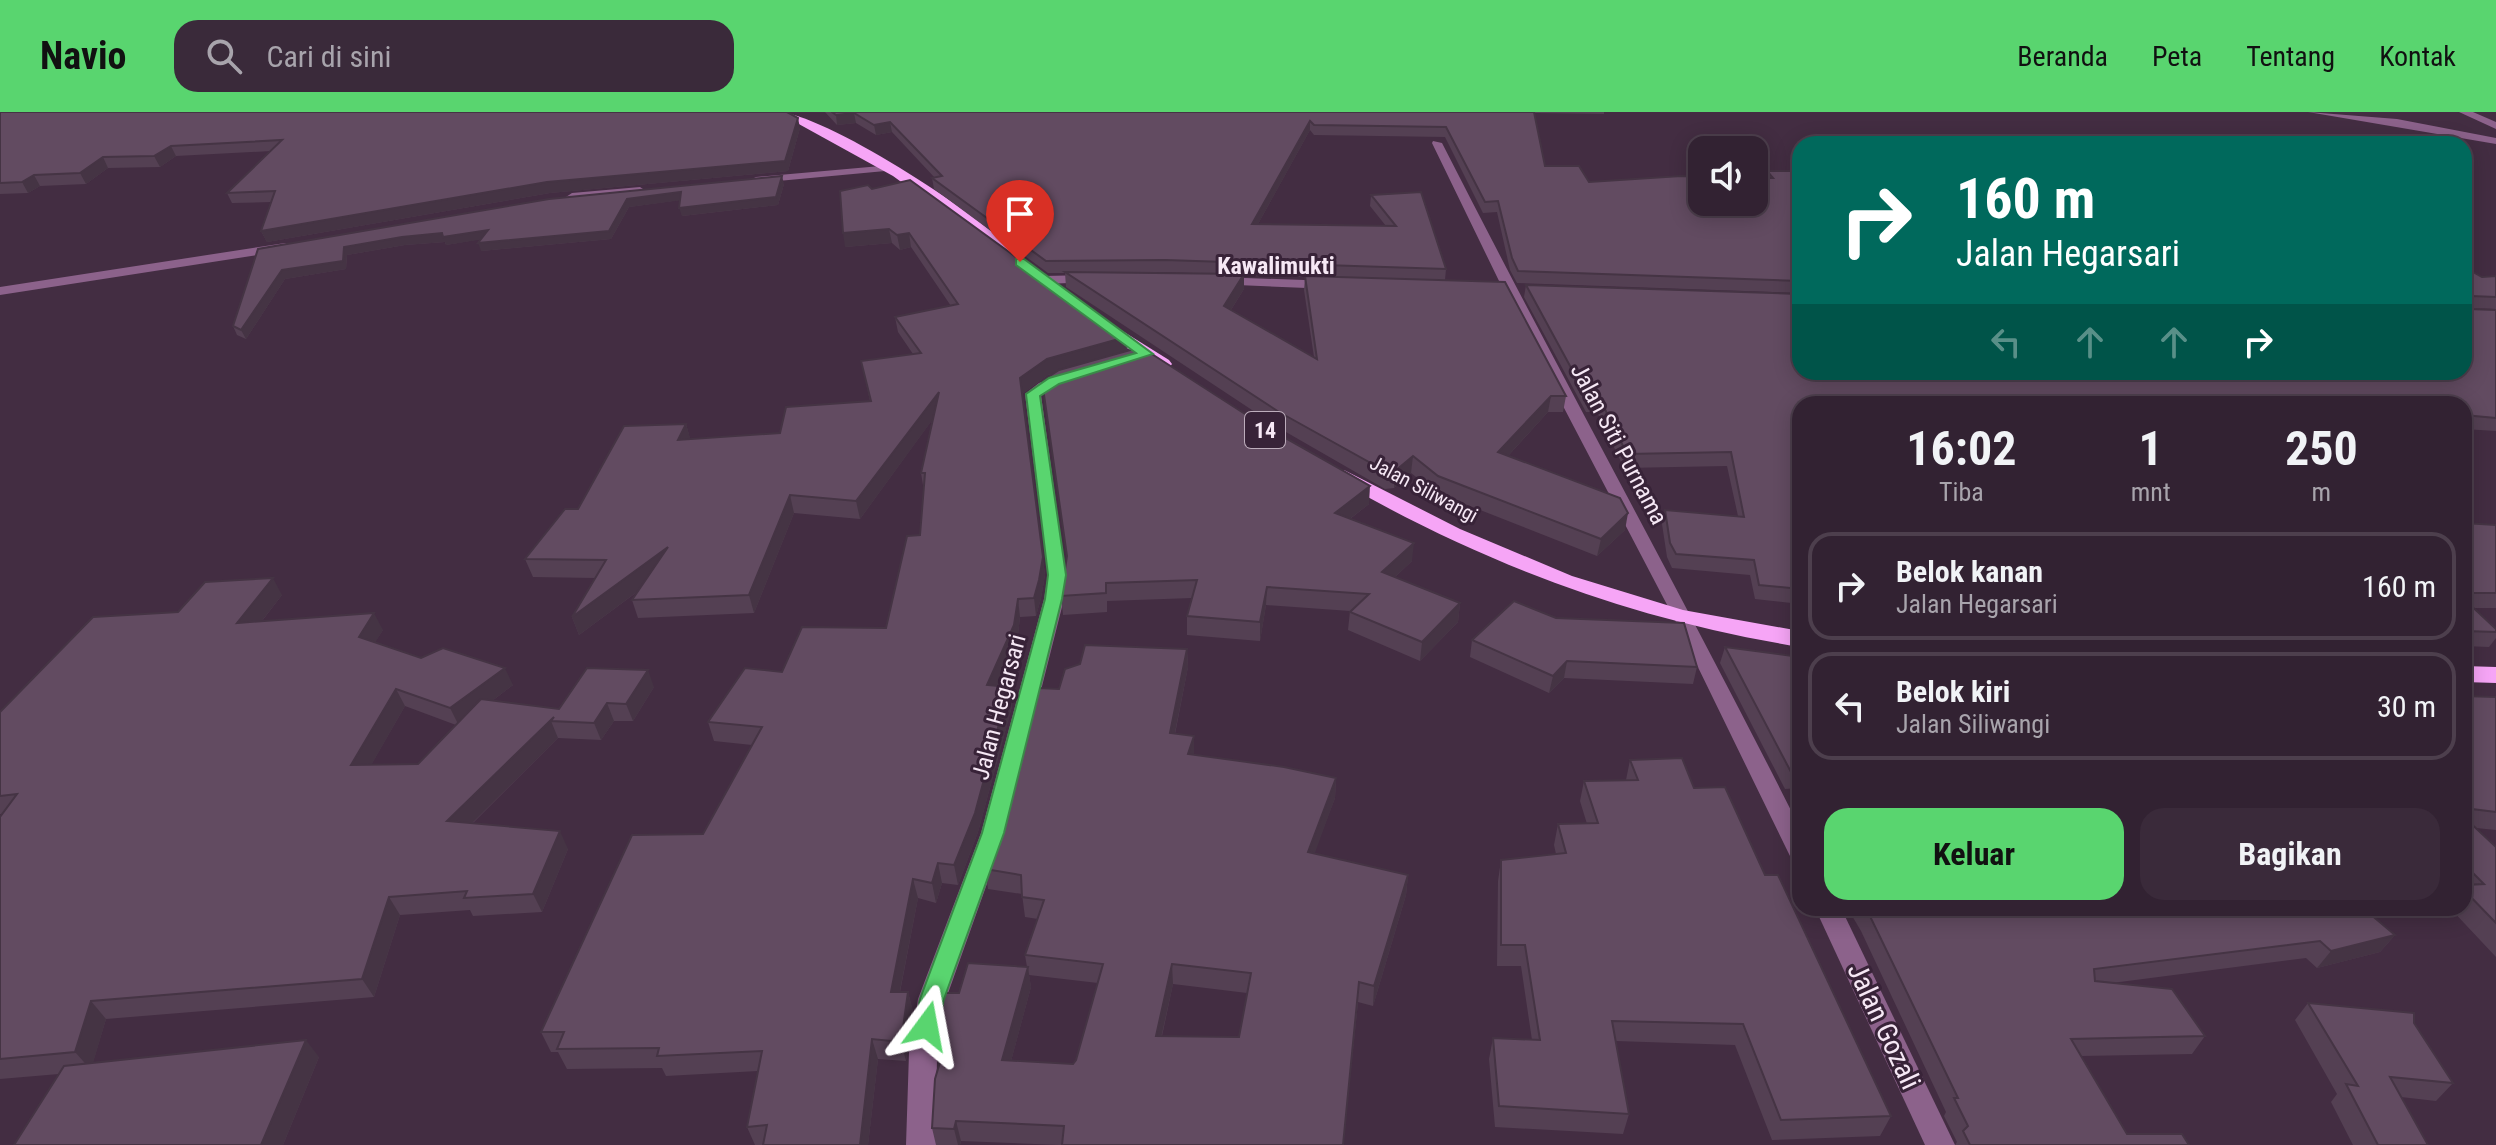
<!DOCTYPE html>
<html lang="id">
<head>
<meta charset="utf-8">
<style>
	body { margin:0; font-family:"Roboto Condensed",sans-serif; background:#3a2a3a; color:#f1f3f6; height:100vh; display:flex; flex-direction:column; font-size:30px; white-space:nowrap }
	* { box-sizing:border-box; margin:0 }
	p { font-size:26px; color:#a8a4ac }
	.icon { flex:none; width:44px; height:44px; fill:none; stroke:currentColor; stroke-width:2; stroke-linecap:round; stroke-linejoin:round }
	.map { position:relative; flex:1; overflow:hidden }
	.sheet { position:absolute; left:1792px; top:284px; width:680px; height:520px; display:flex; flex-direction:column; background:#322232; border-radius:24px; box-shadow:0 4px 20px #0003,0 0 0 2px #4d3f4d }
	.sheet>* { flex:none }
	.banner { position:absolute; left:1792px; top:24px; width:680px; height:244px; border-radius:24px; box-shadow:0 4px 20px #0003,0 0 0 2px #4d3f4d; background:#00695c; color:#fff; overflow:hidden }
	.fabs { position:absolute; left:1688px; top:24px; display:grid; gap:16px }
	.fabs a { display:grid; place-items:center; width:80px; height:80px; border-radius:16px; background:#322232; box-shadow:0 4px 20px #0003,0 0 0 2px #4d3f4d; font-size:40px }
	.pin { position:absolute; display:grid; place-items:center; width:68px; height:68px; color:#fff; margin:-82px -34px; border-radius:50% 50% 50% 0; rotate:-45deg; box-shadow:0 0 8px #0007 }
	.pin .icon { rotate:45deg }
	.me { position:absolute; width:88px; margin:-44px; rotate:13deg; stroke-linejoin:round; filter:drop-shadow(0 0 6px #0008) }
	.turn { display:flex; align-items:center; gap:28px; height:168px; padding:0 32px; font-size:36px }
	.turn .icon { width:104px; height:104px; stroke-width:2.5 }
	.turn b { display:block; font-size:56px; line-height:68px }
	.lanes { display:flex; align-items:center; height:76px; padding:0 32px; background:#0003; justify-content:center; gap:40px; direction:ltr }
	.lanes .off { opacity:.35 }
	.eta { display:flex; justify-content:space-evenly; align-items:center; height:136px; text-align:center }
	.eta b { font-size:48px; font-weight:700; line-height:56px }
	.action { display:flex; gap:16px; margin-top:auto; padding:16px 32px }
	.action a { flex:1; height:92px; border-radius:24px; background:#59d56f; color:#111; font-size:32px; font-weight:700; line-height:92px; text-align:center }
	.action a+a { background:#3a2a3a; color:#f1f3f6 }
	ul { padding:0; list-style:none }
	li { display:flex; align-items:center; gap:24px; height:108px; margin:0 16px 12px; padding:0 16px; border:4px solid #4d3f4d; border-radius:24px }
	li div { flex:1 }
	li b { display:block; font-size:30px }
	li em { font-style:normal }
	header { display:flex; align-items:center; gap:48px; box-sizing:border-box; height:112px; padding:0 40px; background:#59d56f; color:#111 }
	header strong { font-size:38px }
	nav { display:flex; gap:44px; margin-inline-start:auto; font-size:28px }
	.search { width:560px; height:72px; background:#3a2a3a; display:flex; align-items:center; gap:20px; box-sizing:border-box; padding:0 28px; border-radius:24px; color:#a8a4ac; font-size:30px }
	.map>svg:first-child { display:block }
</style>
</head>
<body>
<header>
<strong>Navio</strong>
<div class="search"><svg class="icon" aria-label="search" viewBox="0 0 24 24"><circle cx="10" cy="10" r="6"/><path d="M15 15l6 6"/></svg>Cari di sini</div>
<nav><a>Beranda</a><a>Peta</a><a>Tentang</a><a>Kontak</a></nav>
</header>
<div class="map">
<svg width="2496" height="1033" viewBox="0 0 2496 1033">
	<rect width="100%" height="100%" fill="#432d42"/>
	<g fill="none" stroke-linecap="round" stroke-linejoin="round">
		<g fill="#8c628b" fill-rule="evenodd">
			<path d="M2308 0 2397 7 2496 26V32Z"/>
			<path d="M2459 0H2473L2496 10V17Z"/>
			<path d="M1433 29 1442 31C1559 261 1684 486 1800 716V749L1791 746 1788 740 1675 508 1517 206 1432 31Z"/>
			<path d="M892 53 896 54V58L756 71 750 68 756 65Z"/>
			<path d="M640 75 646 79 644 81 572 89 566 85 572 81Z"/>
			<path d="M285 131 290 132V138L0 183V175Z"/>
			<path d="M1091 163 1096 164V170L1043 172 1036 168 1043 164Z"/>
			<path d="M1219 165 1331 169 1338 173 1331 177 1214 172V166Z"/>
			<path d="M1066 261 1074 266 1071 269 1041 283 1066 463 1064 487 1005 721 946 887 937 941 936 1033H906L909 941 918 887 981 721 1044 487 1048 463 1025 282 1039 271Z"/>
			<path d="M1815 796H1841L1955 1033H1925Z"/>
		</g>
		<g fill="#f6a5f6" fill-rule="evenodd">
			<path d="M777 0C822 0 980 102 1012 138L1009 141H999L893 64Z"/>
			<path d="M1100 205 1169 248 1172 252 1169 256H1157L1094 214 1091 210 1094 206Z"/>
			<path d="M1344 358 1460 417 1572 464 1683 498 1800 519V535C1630 507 1486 453 1337 368L1334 364Z"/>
			<path d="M2464 554 2496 555V571L2464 570Z"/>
		</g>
	</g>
	<g fill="#544053" fill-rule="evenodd">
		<path d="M0 0 800 16 788 59 550 81 267 130 261 119 271 90 232 91 227 81 271 39 176 44 160 55 108 56 86 72 40 74 28 81 0 82Z"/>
		<path d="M825 0H1604V2L1534 1 1545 54 1589 70 1765 66 1767 59H1800V181L1517 171 1510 158 1497 100 1483 101 1445 25 1314 23 1310 18 1258 112 1386 114 1370 94 1371 83 1446 157 1445 168 1566 284 1563 300H1548L1508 344 1625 418 1597 444 1437 381 1411 361 1394 376 1385 377 1279 316 1066 175 1065 161H1048L934 77 932 66H935L892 20 876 23 856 11 837 13ZM1165 160 1220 162 1095 161ZM1244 163 1305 165 1304 178 1314 245 1231 198 1244 177Z"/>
		<path d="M784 72 778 93 682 104 680 88 629 95 611 127 481 139V127L446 133 445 130 405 133 347 143 346 157 285 167 246 227 237 223 233 214 258 137Z"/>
		<path d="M872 77 1126 225 1127 239 1369 392 1350 407 1412 449 1395 465 1460 491 1458 510 1420 549 1348 518 1350 499 1266 493 1260 529 1187 523V504L1192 486 1107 489V500L1063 503 1061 484 1067 447 1044 285 1054 262 1048 263 1022 282 1045 463 1041 486 1036 504 1020 505 1017 531 998 574 1012 594 978 720 958 773 942 771 936 791 918 786 900 880H908L913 900 906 949 878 947 868 1033H755L747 1015 758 959 666 964 662 956 567 957 558 940H551L541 920 703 722 752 633 714 629 708 610 782 560 886 516 920 423 924 379 921 361 932 308 860 407 794 401 754 501 638 506 632 488 637 480 579 523 572 505 595 466 533 465 525 447 578 397 686 312 690 327 780 321 870 289 861 249 913 242 898 220 895 205 951 194 911 135 900 138 892 131 845 135Z"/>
		<path d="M2464 155 2482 165 2496 164V197L2469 196 2496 198V319L2464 317V292H1800V492L1755 487 1750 463 1672 456 1667 445 1662 412 1665 398 1738 404 1727 354 1624 356 1597 300H1586L1524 185 1526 173 1800 182Z"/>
		<path d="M2464 411 2496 413V496H2473L2496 520V526L2489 535 2464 534Z"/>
		<path d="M282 483 262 509 383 518 375 530 421 546 513 573 492 589 559 597 654 575 633 609H614L601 628 558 626 472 712 568 737 542 800 473 804 470 798 400 803 374 885 106 907 93 950 319 945 283 1033H14L59 962 0 967V705L2 702H0V600L178 500ZM405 594 456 613 418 652 371 653Z"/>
		<path d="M1556 506 1697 555 1693 572 1564 566 1549 581 1470 545 1472 528Z"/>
		<path d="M1725 535 1800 545V676L1785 677 1720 551Z"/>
		<path d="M1187 537 1188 555 1175 622 1194 624V643L1336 666 1335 686 1314 741 1408 763 1406 783 1373 894 1358 890 1343 1033H1060L961 1029 960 1033H936L932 1016 940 950 935 932 959 881 1027 855 1025 843 1038 807 1025 805 1022 782 988 777 985 757 1059 577ZM1029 863 1098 871 1076 948 1073 952 1011 949 1031 875ZM1173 872 1247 881 1239 925 1162 924Z"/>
		<path d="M2464 584 2496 585V718L2476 716 2496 735V845L2450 796H2464Z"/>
		<path d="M1630 648 1694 676 1765 763 1891 1004 1880 1024 1772 1028 1735 933 1616 929 1629 1002 1623 1022 1495 1015 1489 947 1493 926 1532 928 1521 854H1497L1498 769 1501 748 1556 742 1554 733 1558 712H1587L1580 689 1584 669 1626 668Z"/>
		<path d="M1846 796H2363L2395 823 2380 840 2317 856 2306 846 2112 871 2205 924 2192 942 2081 944 2127 1022 2189 1033H1955L1957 1030 1944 1004 1946 1000 1861 819 1848 797Z"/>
		<path d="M2308 891 2414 911 2453 971 2436 989 2401 985 2428 1033H2353L2331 990 2337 982 2295 908Z"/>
	</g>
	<g fill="#453444">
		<path d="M854 1 856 11 837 13 836 3Z"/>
		<path d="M798 6 800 16 788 59 550 81 267 130 261 119Z"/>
		<path d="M1310 9V18L1252 123V112Z"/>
		<path d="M890 10 892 20 876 23 874 13Z"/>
		<path d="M171 34 176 44 160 55 154 44Z"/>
		<path d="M103 45 108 56 86 72 80 61Z"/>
		<path d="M34 63 40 74 28 81 22 70Z"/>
		<path d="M782 64 784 72 778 93 682 104 679 96Z"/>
		<path d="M681 80 683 88 629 95 611 127 481 139 478 131 627 87Z"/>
		<path d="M889 117 892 131 845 135 843 121Z"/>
		<path d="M488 118 491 126 446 133 445 130 405 133 347 143 346 157 285 167 246 227 241 218 282 158 344 135 402 125Z"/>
		<path d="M909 121 911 135 900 138 897 123Z"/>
		<path d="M1244 162V177L1224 209V194Z"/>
		<path d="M1126 225 1127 240 1048 263 1022 282 1020 266 1047 247Z"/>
		<path d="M939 280 941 296 860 407 856 389Z"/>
		<path d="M1551 284 1548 300 1496 357 1498 340Z"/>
		<path d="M686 312 691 329 678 328Z"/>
		<path d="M1413 344 1411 361 1394 376 1395 359Z"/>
		<path d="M1370 374 1369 392 1334 419 1335 401Z"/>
		<path d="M790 383 794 401 754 501 749 483Z"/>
		<path d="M1628 401 1625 418 1597 444 1601 427Z"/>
		<path d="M1414 431 1412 449 1380 479 1382 460Z"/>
		<path d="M668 435 673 453 579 523 572 505Z"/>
		<path d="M1043 445 1045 463 1041 486 1036 504 1034 486Z"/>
		<path d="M273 466 282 483 247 528 237 511Z"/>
		<path d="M1267 475 1266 493 1260 529V510Z"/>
		<path d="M1018 487 1020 505 1017 531 990 592 987 573Z"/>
		<path d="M1460 491 1458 510 1420 549 1422 530Z"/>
		<path d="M374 501 383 518 368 542 359 525Z"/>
		<path d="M1187 537 1188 555 1171 640 1170 621Z"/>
		<path d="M1567 549 1564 566 1549 581 1553 564Z"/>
		<path d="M505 556 513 573 459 614 450 596Z"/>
		<path d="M648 558 654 575 633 609 626 592Z"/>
		<path d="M1009 575 1012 594 978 720 958 773 954 753Z"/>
		<path d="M396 577 405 594 361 671 351 653Z"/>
		<path d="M607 591 614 609 601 628 594 611Z"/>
		<path d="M554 605 551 609 558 626 456 727 447 709Z"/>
		<path d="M1194 624V644L1188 642Z"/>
		<path d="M1336 666 1335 686 1308 760V740Z"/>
		<path d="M560 719 568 737 542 800 533 782Z"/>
		<path d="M938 751 942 771 936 791 932 771Z"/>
		<path d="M1408 763 1406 783 1373 894 1374 874Z"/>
		<path d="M913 767 918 786 896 899 891 880Z"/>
		<path d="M389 785 400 803 374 885 362 867Z"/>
		<path d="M2395 823 2380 840 2317 856 2331 839Z"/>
		<path d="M1172 852 1173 872 1157 944 1156 924Z"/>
		<path d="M1028 855 1031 875 1006 968 1002 948Z"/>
		<path d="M908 880 913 900 906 949 901 930Z"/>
		<path d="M91 889 106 907 91 958 75 940Z"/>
		<path d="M872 927 878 947 868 1033H860Z"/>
		<path d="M306 928 319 945 283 1033H261Z"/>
		<path d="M956 1009 961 1029 960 1033H958L954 1017Z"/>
	</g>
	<g fill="#624b61" stroke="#453444" stroke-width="2" fill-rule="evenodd">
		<path d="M0 0H787L798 6 785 49 547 70 261 119 275 79 227 81 282 28 171 34 154 44 103 45 80 61 34 63 22 70 0 71Z"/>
		<path d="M832 0H1534L1545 54H1579L1589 70 1681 64 1702 65V90H1754V66H1773L1767 59H1800V169L1518 159 1512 146 1498 89 1485 90 1446 15 1314 13 1310 9 1252 112 1396 114 1371 83 1421 80 1446 157 1165 148 1046 149 932 66 942 64 890 10 874 13 854 1 836 3Z"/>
		<path d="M782 64 776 85 679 96 681 80 627 87 609 119 478 131 488 118 443 125 442 121 402 125 344 135 343 149 282 158 241 218 233 214 258 137 549 87Z"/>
		<path d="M910 68 1126 225 1047 247 1020 266 1043 445 1039 468 1034 486 1018 487 1014 513 987 573 1009 575 975 701 954 753 938 751 932 771 913 767 891 880H908L901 930 872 927 860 1033H763L767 1013 747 1015 762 939 657 944 659 936 557 937 564 920H541L632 723 703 722 762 615 708 610 745 556 782 560 802 515 886 516 907 424 920 423 925 361H921L939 280 856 389 790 383 749 483 632 488 668 435 572 505 606 448 525 447 565 397H578L624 314 686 312 678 328 780 321 786 295 871 289 861 249 921 241 895 205 958 192 909 121 897 123 889 117 843 121 840 79 868 73 872 77Z"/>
		<path d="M2464 155 2482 165 2496 164V185L2471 184 2468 187 2469 197 2496 198V306L2464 303V292H2410L2403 286 2299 283 2302 286 2290 285 2295 292H1800V387L1795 377 1800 411V477L1759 473 1754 448 1676 442 1670 431 1665 398 1744 405 1731 340 1627 342 1600 287H1588L1526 173 1800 182V260H2464Z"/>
		<path d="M1065 160 1244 162 1224 194 1317 247 1305 164 1505 170 1566 284H1551L1498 340 1620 386 1628 401 1601 427 1438 364 1413 344 1395 359 1387 360 1279 300Z"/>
		<path d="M1141 235 1259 311 1370 374 1335 401 1414 431 1382 460 1460 491 1422 530 1350 500 1369 482 1267 475 1260 510 1187 504 1197 468 1106 471V481L1061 484 1067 444 1042 269 1059 258Z"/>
		<path d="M2464 411 2496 413V481H2464Z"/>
		<path d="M273 466 237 511 374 501 359 525 421 546 443 536 505 556 450 596 396 577 351 653 418 652 481 587 559 597 587 556 648 558 626 592 607 591 594 611 551 609 554 605 447 709 560 719 533 782 464 786 467 779 389 785 362 867 91 889 75 940 0 947V705L17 682 0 684V600L93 505 178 500 205 470Z"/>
		<path d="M2464 487 2496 517V520L2464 519Z"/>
		<path d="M1514 489 1556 506 1684 511 1697 555 1567 549 1553 564 1472 528Z"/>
		<path d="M1085 533 1187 537 1170 621 1194 624 1188 642 1284 655 1336 666 1308 740 1408 763 1374 874 1359 870 1343 1033H1062L1064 1014 956 1009 954 1017 932 1016 935 967 945 933 935 932 942 881H959L968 851 1028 855 1002 948 1073 952 1076 948 1103 852 1025 843 1044 788 1022 785 1021 763 985 757 1005 702 1038 576 1059 577 1065 557 1080 552ZM1172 852 1251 861 1239 925 1156 924Z"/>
		<path d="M1725 535 1800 545V659L1791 660Z"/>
		<path d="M2464 584 2496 585V700L2464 696Z"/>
		<path d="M1682 646 1694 676 1725 675 1765 763H1778L1891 1004 1781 1008 1743 912 1612 909 1629 1002 1499 994 1493 926 1540 928 1525 833H1501V748L1566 741 1558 712 1598 711 1584 669 1638 668 1630 648Z"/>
		<path d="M2464 705 2496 735V811L2464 778V773L2484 772 2464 752Z"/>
		<path d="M1866 796H2363L2395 823 2331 839 2320 829 2094 857 2095 869 2172 877 2205 924 2071 927 2127 1022H2182L2189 1033H1970L1963 1019 1968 1014 1954 986H1958Z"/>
		<path d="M2308 891 2414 901V911L2453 971 2390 965 2428 1033H2378L2346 972 2358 974Z"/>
		<path d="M306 928 261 1033H14L64 954Z"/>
	</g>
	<path fill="#59d56f" stroke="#3a8a48" stroke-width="2" d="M1016 147H1024L1153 242 1059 272 1040 284 1066 463 1062 487 1004 721 944 887 936 922 927 925 918 922 915 914 920 887 982 721 1045 487 1048 463 1026 282 1049 266 1136 241 1016 153Z"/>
	<g text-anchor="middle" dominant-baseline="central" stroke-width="6" stroke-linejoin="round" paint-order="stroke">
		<g font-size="20" fill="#f6e8f5" stroke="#382338">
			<text transform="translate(1424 377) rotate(28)">Jalan Siliwangi</text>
		</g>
		<rect fill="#382338" stroke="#bdadbc" stroke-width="2" x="1245" y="300" width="40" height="36" rx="6"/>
		<g font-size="22" font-weight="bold" fill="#f6e8f5">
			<text x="1265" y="318">14</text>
		</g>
		<g font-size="24" font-weight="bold" fill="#f6e8f5" stroke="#382338">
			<text x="1276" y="154">Kawalimukti</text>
		</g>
		<g font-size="24" fill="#f6e8f5" stroke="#382338">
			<text transform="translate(1619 332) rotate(62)">Jalan Siti Purnama</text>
			<text transform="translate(999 595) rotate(-75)">Jalan Hegarsari</text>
		</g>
		<g font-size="28" fill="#f6e8f5" stroke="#382338">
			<text transform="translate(1884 914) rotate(65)">Jalan Gozali</text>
		</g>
	</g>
</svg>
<div class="fabs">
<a><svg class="icon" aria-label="sound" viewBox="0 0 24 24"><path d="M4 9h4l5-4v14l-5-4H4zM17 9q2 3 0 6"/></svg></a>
</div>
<div class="pin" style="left:1020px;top:150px;background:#d93025"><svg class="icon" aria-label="arrive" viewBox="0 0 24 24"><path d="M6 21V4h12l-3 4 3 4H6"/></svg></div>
<svg class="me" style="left:927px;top:914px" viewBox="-20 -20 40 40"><path d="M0-17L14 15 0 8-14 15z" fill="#59d56f" stroke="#fff" stroke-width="4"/></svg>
<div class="banner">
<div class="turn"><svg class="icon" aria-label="right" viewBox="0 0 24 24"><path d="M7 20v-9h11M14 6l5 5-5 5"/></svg><div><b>160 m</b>Jalan Hegarsari</div></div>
<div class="lanes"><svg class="icon off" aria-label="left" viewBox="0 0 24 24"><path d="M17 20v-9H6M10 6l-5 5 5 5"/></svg><svg class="icon off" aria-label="ahead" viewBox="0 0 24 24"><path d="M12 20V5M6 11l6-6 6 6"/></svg><svg class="icon off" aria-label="ahead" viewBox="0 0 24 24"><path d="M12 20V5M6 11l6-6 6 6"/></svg><svg class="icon" aria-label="right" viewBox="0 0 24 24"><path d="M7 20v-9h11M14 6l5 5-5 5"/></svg></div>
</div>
<section class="sheet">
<div class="eta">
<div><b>16:02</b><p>Tiba</p></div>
<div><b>1</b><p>mnt</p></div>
<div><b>250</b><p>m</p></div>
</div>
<ul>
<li><svg class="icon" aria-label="right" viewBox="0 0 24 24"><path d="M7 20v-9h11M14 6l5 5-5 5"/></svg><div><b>Belok kanan</b><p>Jalan Hegarsari</p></div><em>160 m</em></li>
<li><svg class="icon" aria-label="left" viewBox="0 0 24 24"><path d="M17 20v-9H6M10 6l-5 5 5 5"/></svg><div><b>Belok kiri</b><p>Jalan Siliwangi</p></div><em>30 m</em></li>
</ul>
<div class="action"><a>Keluar</a><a>Bagikan</a></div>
</section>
</div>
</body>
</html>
